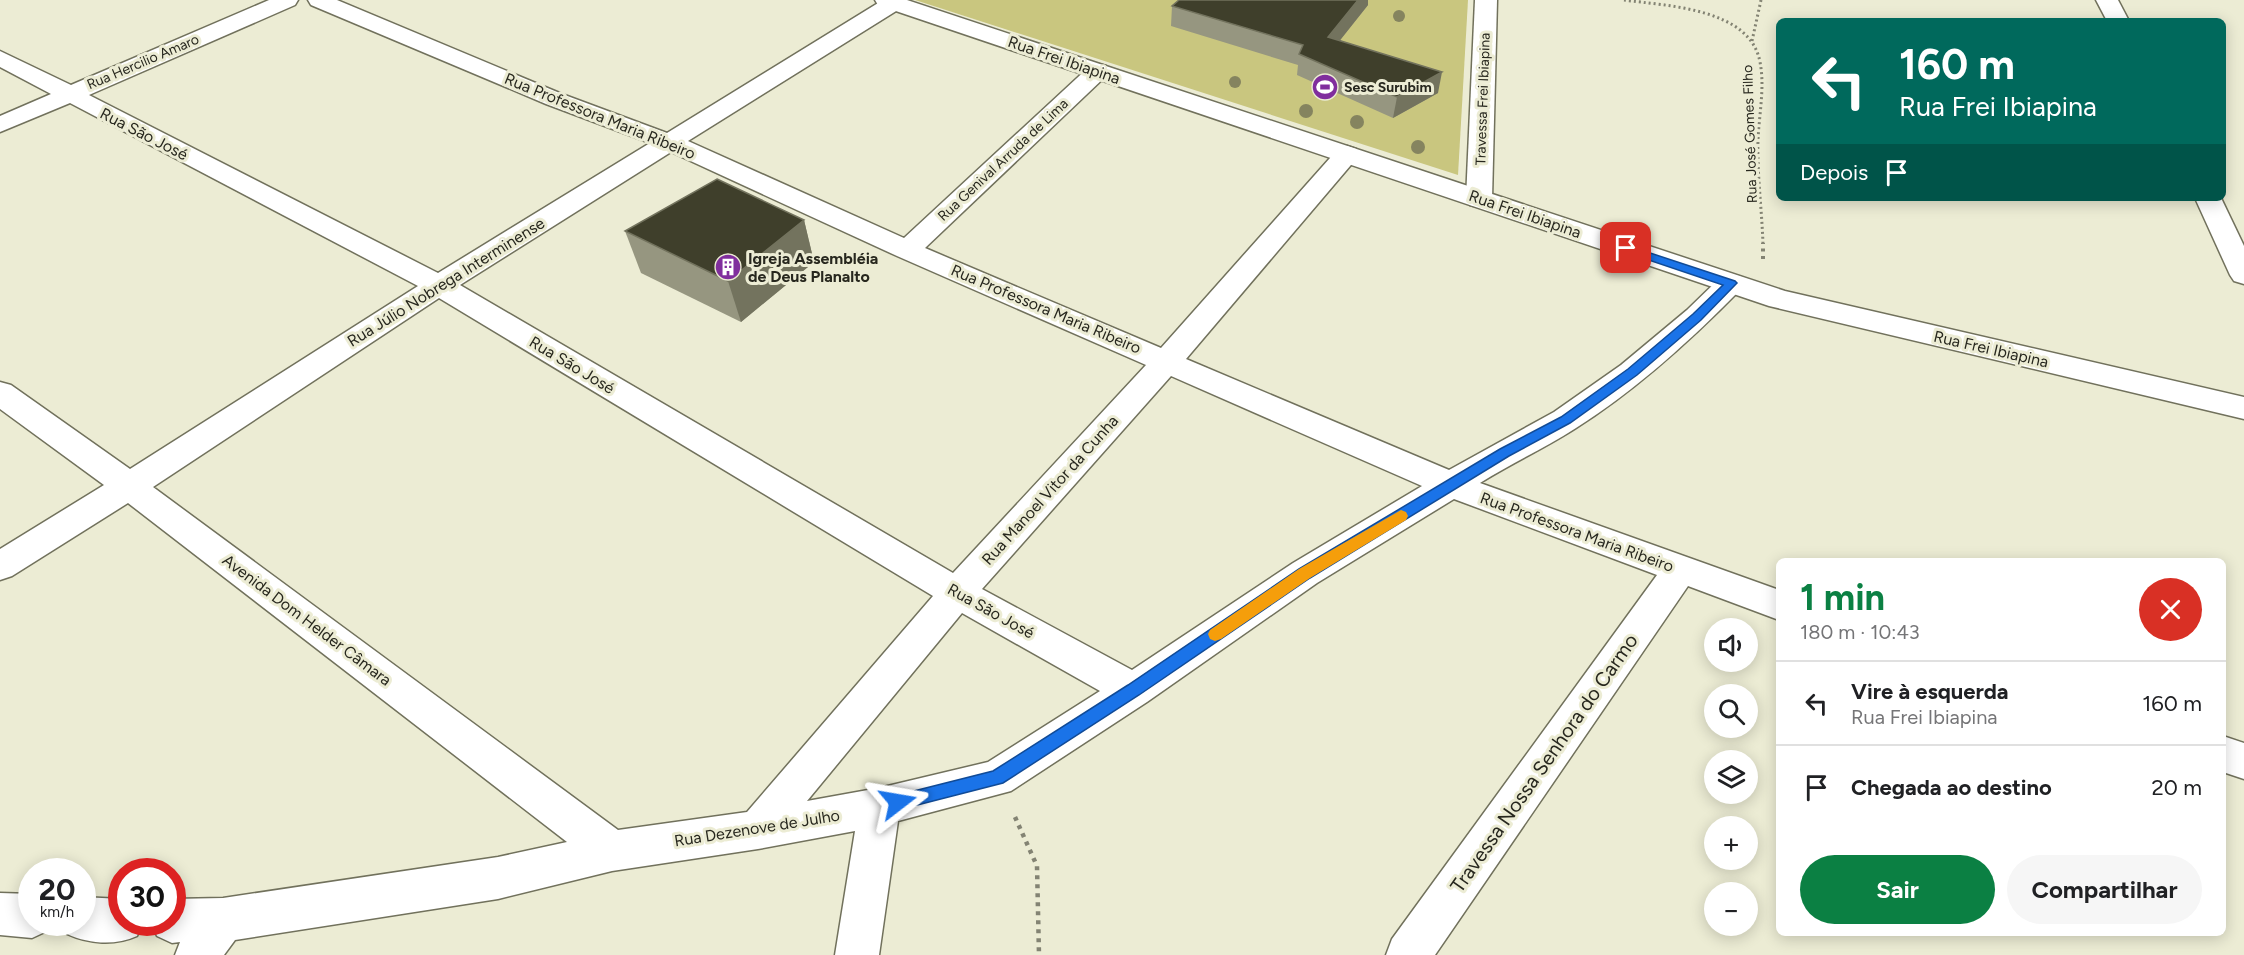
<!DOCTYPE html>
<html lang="pt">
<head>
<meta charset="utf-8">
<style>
	body { margin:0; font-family:Figtree,sans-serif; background:#f6f6f6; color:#202124; height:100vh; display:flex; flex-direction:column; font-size:22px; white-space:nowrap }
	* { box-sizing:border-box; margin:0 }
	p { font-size:20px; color:#757577 }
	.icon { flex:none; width:33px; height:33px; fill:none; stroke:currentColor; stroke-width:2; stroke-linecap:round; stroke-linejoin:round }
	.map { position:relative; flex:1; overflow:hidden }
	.panel { position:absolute; left:1776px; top:558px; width:450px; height:378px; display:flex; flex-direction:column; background:#fff; border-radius:9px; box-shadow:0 3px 15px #0003 }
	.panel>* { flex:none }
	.guide { position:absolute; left:1776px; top:18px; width:450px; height:183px; border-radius:9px; box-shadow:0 3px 15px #0003; background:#00695c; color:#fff; overflow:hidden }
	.controls { position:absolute; left:1704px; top:618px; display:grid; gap:12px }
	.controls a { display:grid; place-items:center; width:54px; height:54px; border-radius:50%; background:#fff; box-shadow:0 3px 15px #0003; font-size:30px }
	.speed { position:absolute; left:18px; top:858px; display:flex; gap:12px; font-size:30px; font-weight:700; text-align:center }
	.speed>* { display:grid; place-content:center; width:78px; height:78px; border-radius:50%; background:#fff; box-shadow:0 3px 15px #0003; line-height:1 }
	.speed small { font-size:15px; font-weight:400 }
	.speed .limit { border:9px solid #d22; background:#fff; color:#111 }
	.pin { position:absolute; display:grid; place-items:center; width:51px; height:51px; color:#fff; margin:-26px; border-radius:12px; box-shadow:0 3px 9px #0006 }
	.me { position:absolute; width:66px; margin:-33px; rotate:76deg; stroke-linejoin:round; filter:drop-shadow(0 0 4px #0008) }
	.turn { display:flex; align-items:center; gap:21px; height:126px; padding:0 24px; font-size:27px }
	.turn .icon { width:78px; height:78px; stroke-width:2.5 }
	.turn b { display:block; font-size:42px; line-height:51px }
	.then { display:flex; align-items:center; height:57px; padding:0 24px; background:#0003; gap:12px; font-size:22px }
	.round { display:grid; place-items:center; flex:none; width:63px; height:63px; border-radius:32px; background:#f6f6f6 }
	.headline { display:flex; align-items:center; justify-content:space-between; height:102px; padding:0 24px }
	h1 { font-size:36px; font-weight:700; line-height:45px; color:#0b8043 }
	.primary-button { display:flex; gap:12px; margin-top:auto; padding:12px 24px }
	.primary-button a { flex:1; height:69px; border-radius:36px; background:#0b8043; color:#fff; font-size:24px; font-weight:700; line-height:69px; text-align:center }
	.primary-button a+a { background:#f6f6f6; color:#202124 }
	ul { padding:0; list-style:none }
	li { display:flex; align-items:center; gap:18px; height:84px; padding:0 24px; border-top:2px solid #e0e0e0 }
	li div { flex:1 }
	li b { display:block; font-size:22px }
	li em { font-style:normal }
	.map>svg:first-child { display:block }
</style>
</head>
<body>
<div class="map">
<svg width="2244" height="955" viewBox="0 0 2244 955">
	<rect width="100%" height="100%" fill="#ececd4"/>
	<path fill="#c9c67f" d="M915 0H1468L1458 175Z"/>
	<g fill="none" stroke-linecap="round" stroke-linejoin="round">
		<defs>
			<g id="street">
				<path d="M269 0H298L295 5 89 95 438 273 650 143 546 104 311 5 308 0H337L562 94 667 133 883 0H902L904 3 901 8 688 141 904 238 1090 66 1098 64 1106 66 1110 71 1106 76 925 248 1161 348 1338 149 1347 146 1356 149 1360 154 1356 159 1186 359 1449 470 1554 412 1621 365 1687 310 1721 277 1731 274 1741 277 1745 283 1741 289C1691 340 1636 390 1576 428 1545 448 1512 463 1480 483L1779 590V620L1688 586 1435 955H1386L1392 939 1657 575 1454 499 1317 583 1147 702 1011 791 898 821 879 955H835L855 831 758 849 612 871 498 899 235 940 224 955H175L180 942 172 943 157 936 151 922H172V899L223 898 498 857 567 842 128 503 12 576 0 580V549L104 485 0 409V382L11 385 130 469 418 286 70 103 0 132V116L51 94 0 67V51L71 85ZM671 152 897 256 1146 365 953 573 460 285ZM439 298 933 596 747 812 618 830 153 487ZM1171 376 1422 486 1293 563 1132 670 982 589ZM962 613 1100 691 988 762 879 788 807 801Z"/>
				<path d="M1475 0H1497L1492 199 1488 205 1479 207 1470 205 1466 199Z"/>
				<path d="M2223 736 2244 743V779L2223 772Z"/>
				<path d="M0 893 32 894V922H51L47 931 32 938 0 935Z"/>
				<path d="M82 897 122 899V922H143L137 936C115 946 89 944 67 934L62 922H82Z"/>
			</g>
			<g id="secondary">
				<path d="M875 0H907L1785 291 2244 397V419L1769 306 878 5Z"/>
				<path d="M2096 0H2118L2129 21H2107Z"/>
				<path d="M2195 198H2221L2244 246V284L2234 281 2230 275Z"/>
			</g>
		</defs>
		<use href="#street" stroke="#71715c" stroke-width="3"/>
		<use href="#secondary" stroke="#71715c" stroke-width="3"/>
		<g stroke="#838373" stroke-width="3" stroke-dasharray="2 3" stroke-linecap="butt">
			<path d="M1624 0C1667 6 1750 8 1760 62 1765 87 1759 115 1758 140 1757 175 1762 210 1763 245"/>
			<path d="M1752 41 1761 0"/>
		</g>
		<path stroke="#838373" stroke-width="4" stroke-dasharray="3 4.5" stroke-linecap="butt" d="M1763 259V243"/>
		<path stroke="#838373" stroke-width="4.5" stroke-dasharray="4 5" stroke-linecap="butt" d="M1015 817 1037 866 1039 955"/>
		<use href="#street" fill="#fff" fill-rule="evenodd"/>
		<use href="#secondary" fill="#fff" fill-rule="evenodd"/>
	</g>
	<g fill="#85845f">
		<circle cx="1399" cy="16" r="6"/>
		<circle cx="1235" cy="82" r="6"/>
		<circle cx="1306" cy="111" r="7"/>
		<circle cx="1357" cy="122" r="7"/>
		<circle cx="1418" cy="147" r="7"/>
	</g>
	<g fill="#969680">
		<path d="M1368 5 1340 40 1438 93 1393 118 1297 75 1298 65 1171 26 1172 6Z"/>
		<path d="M804 220 814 262 741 322 641 273 625 231Z"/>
	</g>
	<g fill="#73735e">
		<path d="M1358 0H1368V5L1326 58 1328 37Z"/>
		<path d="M1442 72 1438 93 1393 118 1397 97Z"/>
		<path d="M804 220 814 262 741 322 728 281Z"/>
	</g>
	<g fill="#3f3f2b" stroke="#73735e" stroke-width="1.5">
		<path d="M1179 0H1358L1328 37 1442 72 1397 97 1299 54 1303 45 1172 6Z"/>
		<path d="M717 179 804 220 728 281 625 231Z"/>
	</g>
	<path fill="#1a73e8" stroke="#114b97" stroke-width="1.5" d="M1626 245 1735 281 1737 283 1701 320 1637 375 1570 423 1509 456 1310 578 1139 695 1003 783 898 810 892 808 890 802 892 797 898 795 993 771 1128 685 1299 569 1500 449 1561 417 1628 369 1693 314 1723 285 1622 251 1620 248Z"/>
	<path fill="#f59e0b" d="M1401 510 1406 512 1408 516 1406 520 1310 578 1221 639 1215 641 1210 639 1208 634 1210 630 1299 569Z"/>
	<defs>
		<symbol id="stadium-disc" viewBox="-11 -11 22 22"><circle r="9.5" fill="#802e9d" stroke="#ececd4"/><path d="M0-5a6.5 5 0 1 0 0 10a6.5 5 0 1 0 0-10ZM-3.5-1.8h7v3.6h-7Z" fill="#fff"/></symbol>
		<symbol id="building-disc" viewBox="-11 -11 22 22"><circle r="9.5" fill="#802e9d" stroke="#ececd4"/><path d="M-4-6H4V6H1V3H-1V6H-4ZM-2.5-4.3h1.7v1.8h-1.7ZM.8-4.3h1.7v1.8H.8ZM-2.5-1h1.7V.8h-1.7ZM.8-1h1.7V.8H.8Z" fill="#fff"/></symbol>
	</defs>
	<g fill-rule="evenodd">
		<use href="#stadium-disc" x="1310" y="72" width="30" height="30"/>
		<use href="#building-disc" x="713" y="252" width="30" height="30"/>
	</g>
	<g text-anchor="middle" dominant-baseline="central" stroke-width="6" stroke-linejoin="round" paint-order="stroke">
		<g font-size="14" fill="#27271e" stroke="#ececd4">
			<text transform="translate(143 62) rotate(-23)">Rua Hercilio Amaro</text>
			<text transform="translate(1483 99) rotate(-88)">Travessa Frei Ibiapina</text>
			<text transform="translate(1750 134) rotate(-92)">Rua José Gomes Filho</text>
			<text transform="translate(1003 160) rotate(-43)">Rua Genival Arruda de Lima</text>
		</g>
		<g font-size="14" font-weight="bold" fill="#27271e" stroke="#ececd4" text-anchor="start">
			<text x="1344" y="87">Sesc Surubim</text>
		</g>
		<g font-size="16" fill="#27271e" stroke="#ececd4">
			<text transform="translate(1064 60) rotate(19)">Rua Frei Ibiapina</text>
			<text transform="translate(600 116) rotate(22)">Rua Professora Maria Ribeiro</text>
			<text transform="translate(144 134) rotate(27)">Rua São José</text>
			<text transform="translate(1525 214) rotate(19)">Rua Frei Ibiapina</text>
			<text transform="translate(446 282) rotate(-32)">Rua Júlio Nobrega Interminense</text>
			<text transform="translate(1046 309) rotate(23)">Rua Professora Maria Ribeiro</text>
			<text transform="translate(1991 349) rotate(13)">Rua Frei Ibiapina</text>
			<text transform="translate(572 365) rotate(31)">Rua São José</text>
			<text transform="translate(1050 490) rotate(-48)">Rua Manoel Vitor da Cunha</text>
			<text transform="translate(1577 532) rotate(20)">Rua Professora Maria Ribeiro</text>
			<text transform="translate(991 611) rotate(29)">Rua São José</text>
			<text transform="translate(307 620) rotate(37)">Avenida Dom Helder Câmara</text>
			<text transform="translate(757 828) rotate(-9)">Rua Dezenove de Julho</text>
		</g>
		<g font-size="16" font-weight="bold" fill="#27271e" stroke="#ececd4" text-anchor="start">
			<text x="748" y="258">Igreja Assembléia<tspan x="748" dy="18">de Deus Planalto</tspan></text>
		</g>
		<g font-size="20" fill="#27271e" stroke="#ececd4">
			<text transform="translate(1544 763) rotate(-55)">Travessa Nossa Senhora do Carmo</text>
		</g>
	</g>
</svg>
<div class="controls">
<a><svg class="icon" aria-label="sound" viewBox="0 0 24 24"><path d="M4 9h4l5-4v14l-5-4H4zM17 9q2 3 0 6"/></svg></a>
<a><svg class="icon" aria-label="search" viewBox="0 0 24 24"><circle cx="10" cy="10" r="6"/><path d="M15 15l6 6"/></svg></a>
<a><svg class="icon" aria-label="layers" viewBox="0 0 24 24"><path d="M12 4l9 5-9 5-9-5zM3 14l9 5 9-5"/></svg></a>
<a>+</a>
<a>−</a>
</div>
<div class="speed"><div>20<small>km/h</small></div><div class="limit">30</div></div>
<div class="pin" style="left:1626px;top:248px;background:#d93025"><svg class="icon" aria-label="arrive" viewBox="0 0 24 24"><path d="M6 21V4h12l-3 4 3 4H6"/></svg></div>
<svg class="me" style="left:898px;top:802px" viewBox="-20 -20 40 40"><path d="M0-17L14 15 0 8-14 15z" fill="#1a73e8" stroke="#fff" stroke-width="4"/></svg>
<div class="guide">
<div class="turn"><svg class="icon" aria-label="left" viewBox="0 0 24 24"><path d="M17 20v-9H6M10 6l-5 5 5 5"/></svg><div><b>160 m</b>Rua Frei Ibiapina</div></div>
<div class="then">Depois<svg class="icon" aria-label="arrive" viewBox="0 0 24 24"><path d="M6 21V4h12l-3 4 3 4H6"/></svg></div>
</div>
<section class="panel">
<div class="headline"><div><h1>1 min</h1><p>180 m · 10:43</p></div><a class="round" style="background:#d93025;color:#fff"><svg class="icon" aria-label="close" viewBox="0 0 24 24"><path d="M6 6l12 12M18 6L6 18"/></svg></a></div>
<ul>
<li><svg class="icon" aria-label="left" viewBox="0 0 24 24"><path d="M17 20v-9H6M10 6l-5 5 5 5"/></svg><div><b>Vire à esquerda</b><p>Rua Frei Ibiapina</p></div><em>160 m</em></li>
<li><svg class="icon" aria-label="arrive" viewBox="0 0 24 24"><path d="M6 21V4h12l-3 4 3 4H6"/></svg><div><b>Chegada ao destino</b></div><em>20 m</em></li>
</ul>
<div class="primary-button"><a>Sair</a><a>Compartilhar</a></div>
</section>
</div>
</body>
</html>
